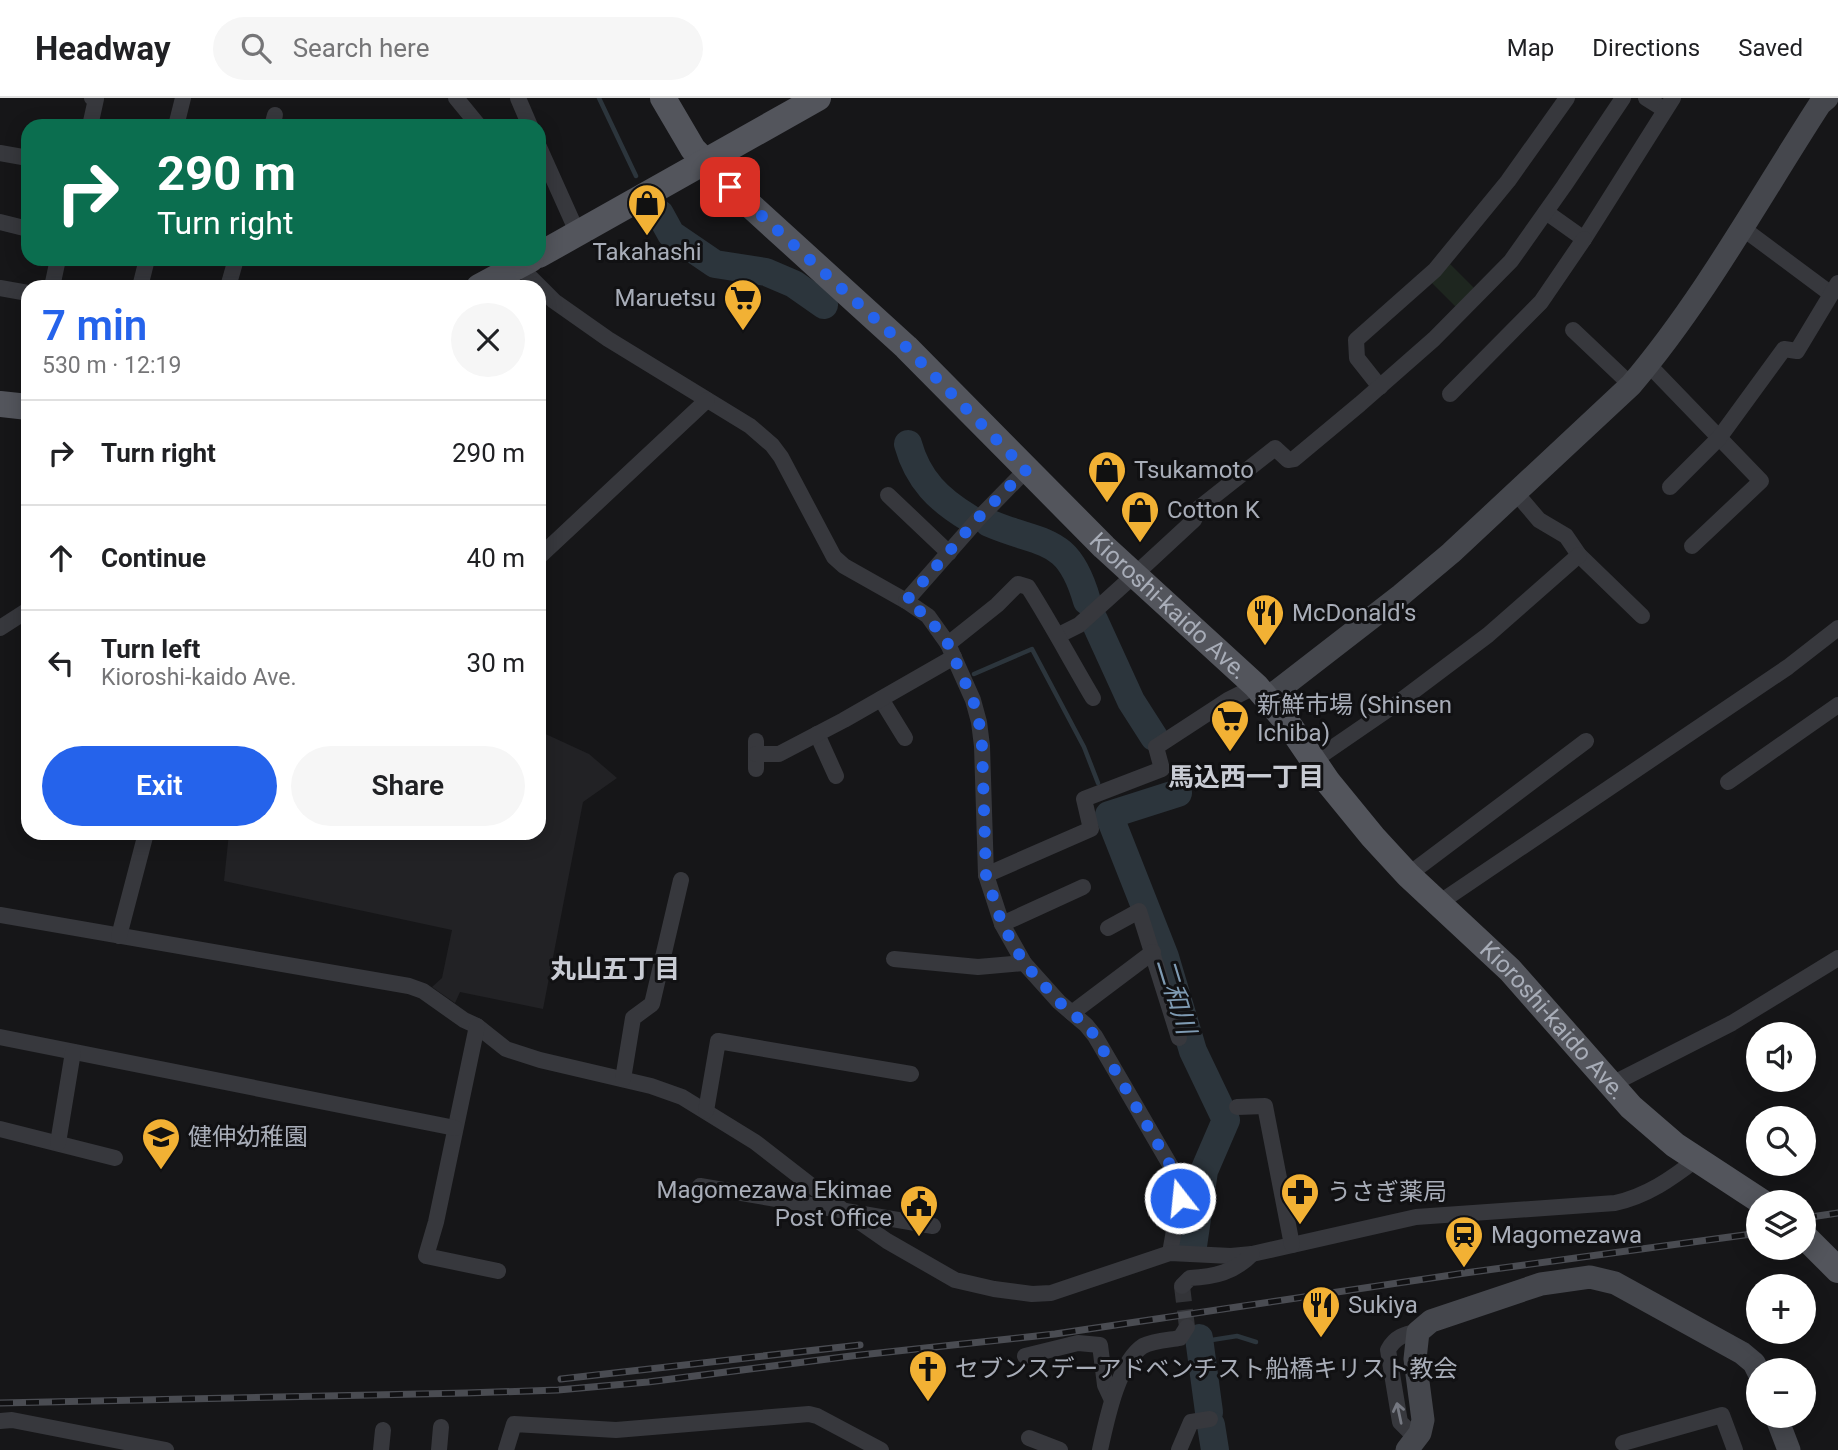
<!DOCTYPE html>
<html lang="en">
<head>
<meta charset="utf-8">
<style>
	body { margin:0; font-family:Roboto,"Noto Sans JP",sans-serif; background:#f6f6f6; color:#202124; height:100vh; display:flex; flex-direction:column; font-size:26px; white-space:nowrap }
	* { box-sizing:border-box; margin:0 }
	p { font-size:23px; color:#757577 }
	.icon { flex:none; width:38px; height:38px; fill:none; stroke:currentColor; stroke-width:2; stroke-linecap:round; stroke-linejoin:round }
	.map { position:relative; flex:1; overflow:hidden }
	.panel { position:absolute; left:21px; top:182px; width:525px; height:560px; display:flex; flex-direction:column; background:#fff; border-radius:21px; box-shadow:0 4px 18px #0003 }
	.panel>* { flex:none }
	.guide { position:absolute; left:21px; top:21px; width:525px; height:147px; border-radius:21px; box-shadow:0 4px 18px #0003; background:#0b6e4f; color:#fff; overflow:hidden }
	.fabs { position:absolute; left:1746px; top:924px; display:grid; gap:14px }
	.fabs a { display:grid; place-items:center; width:70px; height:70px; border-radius:50%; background:#fff; box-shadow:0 4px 18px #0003; font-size:35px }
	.pin { position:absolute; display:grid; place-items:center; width:60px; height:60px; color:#fff; margin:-30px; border-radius:14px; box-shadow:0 4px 10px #0006 }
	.me { position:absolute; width:77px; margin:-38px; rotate:344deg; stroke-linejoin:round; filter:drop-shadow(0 0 5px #0008) }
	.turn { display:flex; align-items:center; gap:24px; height:147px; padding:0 21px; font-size:32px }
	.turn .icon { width:91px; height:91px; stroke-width:2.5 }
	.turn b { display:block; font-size:49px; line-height:60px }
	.round { display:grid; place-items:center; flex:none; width:74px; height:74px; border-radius:37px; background:#f6f6f6 }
	.summary { display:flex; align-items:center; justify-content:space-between; height:119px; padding:0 21px }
	h1 { font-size:42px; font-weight:600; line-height:52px; color:#2563eb }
	.primary-button { display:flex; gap:14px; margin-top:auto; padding:14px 21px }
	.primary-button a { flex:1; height:80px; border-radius:42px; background:#2563eb; color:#fff; font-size:28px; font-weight:600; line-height:80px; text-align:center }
	.primary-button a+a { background:#f6f6f6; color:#202124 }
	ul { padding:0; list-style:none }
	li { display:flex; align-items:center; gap:21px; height:105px; padding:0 21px; border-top:2px solid #e0e0e0 }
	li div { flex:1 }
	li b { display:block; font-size:26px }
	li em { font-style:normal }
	header { display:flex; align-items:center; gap:42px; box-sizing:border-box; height:98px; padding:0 35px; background:#fff; border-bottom:2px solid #e0e0e0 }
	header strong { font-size:33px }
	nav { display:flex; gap:38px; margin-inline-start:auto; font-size:24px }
	.search { width:490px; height:63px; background:#f6f6f6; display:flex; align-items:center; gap:18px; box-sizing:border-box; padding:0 24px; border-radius:38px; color:#757577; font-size:26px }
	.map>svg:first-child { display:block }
</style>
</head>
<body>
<header>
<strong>Headway</strong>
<div class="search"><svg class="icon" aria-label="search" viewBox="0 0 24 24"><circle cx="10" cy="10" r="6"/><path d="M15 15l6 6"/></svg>Search here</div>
<nav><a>Map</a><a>Directions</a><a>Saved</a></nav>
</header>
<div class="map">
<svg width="1838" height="1352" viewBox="0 0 1838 1352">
	<rect width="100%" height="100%" fill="#161618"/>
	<path fill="#222225" d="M539 633 589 656 617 680 583 704 543 911 460 894 455 905 432 889 442 880 452 832 224 783 229 735H539Z"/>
	<path fill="#1e261f" d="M1449 165 1476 192 1458 211 1430 183Z"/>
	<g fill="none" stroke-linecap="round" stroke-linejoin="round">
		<g stroke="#2c353c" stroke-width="4.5">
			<path d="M599 0 636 78"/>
			<path d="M974 576 1032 551 1084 649 1098 685"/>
			<path d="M1199 1244 1237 1238 1256 1244"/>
		</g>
		<g stroke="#2c353c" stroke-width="28">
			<path d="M660 116 671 136 715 166 766 174 794 186 824 207"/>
			<path d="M908 346C918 382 939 402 969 420"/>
			<path d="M989 425C1042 448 1068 436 1087 503"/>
			<path d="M1094 522 1131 603 1154 639"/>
			<path d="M1178 695 1109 717 1165 859 1193 953 1226 1022 1204 1073 1193 1148"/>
			<path d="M1199 1240 1209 1314"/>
			<path d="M1211 1327 1215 1352"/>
		</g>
		<path stroke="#333438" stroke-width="16" stroke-dasharray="16 8" stroke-linecap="butt" d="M1182 1188 1187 1229"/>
		<g stroke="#37383d" stroke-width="16">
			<path d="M456 0 479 28"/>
			<path d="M518 0 530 28"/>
			<path d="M1646 0 1665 12"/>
			<path d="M90 28 96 1 92 0"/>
			<path d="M176 28 183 0"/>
			<path d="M272 28 275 17"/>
			<path d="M539 49 578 136"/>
			<path d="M0 55 28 60"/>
			<path d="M1546 114 1584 141 1673 0"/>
			<path d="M0 124 28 131"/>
			<path d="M1741 129 1831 196"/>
			<path d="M519 168 554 203 608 241 750 328 772 347 781 359 834 459 844 468 906 503 928 518 948 546 973 602 979 624 982 648 986 777 1002 826 1024 865 1059 904 1086 927 1095 938 1180 1084V1099L1170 1155"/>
			<path d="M52 189 58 161"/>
			<path d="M140 189 147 161"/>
			<path d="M228 189 236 161"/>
			<path d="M0 190 28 195"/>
			<path d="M1573 232 1631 287"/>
			<path d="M1648 266 1761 383 1692 448"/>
			<path d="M1380 289 1357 260 1356 242 1435 172 1508 83 1567 0"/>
			<path d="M1450 296 1541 204 1584 141"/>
			<path d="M1670 389 1719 340 1784 251 1797 253 1838 185"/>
			<path d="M1516 395 1539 422 1566 438 1579 457 1642 518"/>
			<path d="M888 397 949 455"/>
			<path d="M539 459 707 302"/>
			<path d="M906 503 980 419 1026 372"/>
			<path d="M0 530 28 512"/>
			<path d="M1059 537 1079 527 1141 471 1194 422 1199 410 1275 350 1288 362 1294 361 1360 306 1434 241 1511 163 1564 88 1623 0"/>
			<path d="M948 546 997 507 1018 486 1028 489C1051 525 1071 563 1093 600"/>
			<path d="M881 601 905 640"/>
			<path d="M817 636 836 678"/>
			<path d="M756 643V671"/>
			<path d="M756 656H779L844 622 954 559"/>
			<path d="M1313 663 1399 604 1488 537 1579 457"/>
			<path d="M1728 684 1838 607"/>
			<path d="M986 777 1091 731 1084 701 1162 671 1156 649 1228 602 1256 588"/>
			<path d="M1408 777 1586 643"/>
			<path d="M1439 805 1788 569 1838 530"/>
			<path d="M0 817 409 888 423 893 464 922 477 928 506 951 540 962 651 988 682 999 755 1044 844 1113 887 1143 955 1182 994 1191 1032 1196 1051 1195 1170 1155 1231 1158 1252 1156 1416 1119 1615 1105C1647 1098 1671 1081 1697 1061"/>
			<path d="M1002 826 1083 789"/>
			<path d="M1108 830 1139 813 1179 940"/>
			<path d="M119 838 146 735"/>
			<path d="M894 861 978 869 1024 865"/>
			<path d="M1072 915 1153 854"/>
			<path d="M477 928 436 1124 426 1158 498 1173"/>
			<path d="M0 939 455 1030"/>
			<path d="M623 981 633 920 652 906 681 782"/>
			<path d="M1612 986 1732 925 1838 860"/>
			<path d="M1237 1009 1265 1008 1292 1147"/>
			<path d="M706 1013 718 943 911 976"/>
			<path d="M0 1031 115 1060"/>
			<path d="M58 1045 73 954"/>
			<path d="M700 1088 933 1128"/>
			<path d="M1182 1188 1190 1180C1214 1179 1235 1174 1252 1156"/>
			<path d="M1418 1234C1404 1236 1395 1239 1388 1252L1400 1324 1409 1333 1420 1335"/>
			<path d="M1025 1258 1078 1245 1100 1247 1105 1287 1112 1302"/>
			<path d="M0 1323 12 1322 166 1352"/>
			<path d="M1029 1340 1060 1352"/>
			<path d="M1623 1345 1722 1317 1735 1352"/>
			<path d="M381 1352 383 1332"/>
			<path d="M439 1352 441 1329"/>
			<path d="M506 1352 514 1326 616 1332 809 1316 817 1318 881 1352"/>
			<path d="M1100 1352C1106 1325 1118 1264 1143 1248 1153 1243 1169 1242 1180 1240L1187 1229"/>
			<path d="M1179 1352 1191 1324 1210 1321"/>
		</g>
		<g stroke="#45474d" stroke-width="23">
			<path d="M1268 600 1401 497 1451 455 1631 287C1704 201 1759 100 1820 6L1827 0"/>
			<path d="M1776 1318 1789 1352"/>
			<path d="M1407 1352 1420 1335 1423 1322 1415 1261 1418 1234 1431 1223 1541 1186 1590 1179 1615 1185 1742 1255 1754 1265 1759 1275"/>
		</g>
		<g stroke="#53555c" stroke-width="26">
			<path id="s1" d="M663 0 693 51 730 89 906 249 1104 449 1256 588 1287 624 1328 684 1373 739 1408 777 1510 872 1631 1009 1675 1047 1762 1104"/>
			<path d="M539 157 818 0"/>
			<path d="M479 189 531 161"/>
			<path d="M0 306 28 309"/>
			<path d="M1804 1138 1838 1172"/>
		</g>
		<defs>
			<g id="rail">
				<path d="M1804 1120 1838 1115"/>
				<path d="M561 1281 860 1247"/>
				<path d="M0 1305 466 1295 558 1292 648 1284 851 1258 1055 1236 1465 1175 1759 1135"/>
			</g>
		</defs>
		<use href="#rail" stroke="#4a4c52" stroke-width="7"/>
		<use href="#rail" stroke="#111113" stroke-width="4.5" stroke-dasharray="13" stroke-linecap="butt"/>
	</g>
	<defs><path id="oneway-shaft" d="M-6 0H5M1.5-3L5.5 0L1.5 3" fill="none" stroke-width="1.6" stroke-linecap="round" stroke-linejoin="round" transform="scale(1.75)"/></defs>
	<use stroke="#757881" href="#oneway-shaft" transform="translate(1399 1315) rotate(-102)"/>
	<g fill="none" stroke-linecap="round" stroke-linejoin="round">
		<path stroke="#2563eb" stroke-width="12" stroke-dasharray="0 21.6" d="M730 89 906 249 1026 372 979 419 906 503 928 519 948 546 973 602 979 624 982 648 986 777 1002 826 1024 865 1059 904 1086 927 1095 938 1180 1084V1100"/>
	</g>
	<defs>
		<symbol id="shop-pin" viewBox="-11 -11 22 30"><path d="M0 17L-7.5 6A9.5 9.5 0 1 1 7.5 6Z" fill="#f2b134" stroke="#111113"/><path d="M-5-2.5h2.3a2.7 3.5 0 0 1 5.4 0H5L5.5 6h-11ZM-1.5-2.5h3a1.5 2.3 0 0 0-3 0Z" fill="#111"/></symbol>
		<symbol id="supermarket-pin" viewBox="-11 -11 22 30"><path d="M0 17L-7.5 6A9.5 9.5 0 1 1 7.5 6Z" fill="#f2b134" stroke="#111113"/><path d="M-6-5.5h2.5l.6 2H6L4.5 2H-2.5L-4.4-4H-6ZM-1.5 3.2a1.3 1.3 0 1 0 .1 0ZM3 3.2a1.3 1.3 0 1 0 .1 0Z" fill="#111"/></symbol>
		<symbol id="restaurant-pin" viewBox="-11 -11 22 30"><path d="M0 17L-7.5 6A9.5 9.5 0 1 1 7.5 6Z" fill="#f2b134" stroke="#111113"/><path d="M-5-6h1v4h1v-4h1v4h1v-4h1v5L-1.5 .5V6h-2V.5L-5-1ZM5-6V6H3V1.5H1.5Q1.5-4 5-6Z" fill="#111"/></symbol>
		<symbol id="school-pin" viewBox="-11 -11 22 30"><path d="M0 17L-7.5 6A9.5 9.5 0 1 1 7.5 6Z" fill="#f2b134" stroke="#111113"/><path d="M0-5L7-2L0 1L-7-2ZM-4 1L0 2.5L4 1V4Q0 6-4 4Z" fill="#111"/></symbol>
		<symbol id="pharmacy-pin" viewBox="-11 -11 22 30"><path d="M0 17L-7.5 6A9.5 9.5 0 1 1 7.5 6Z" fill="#f2b134" stroke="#111113"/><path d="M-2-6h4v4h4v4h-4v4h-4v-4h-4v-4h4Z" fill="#111"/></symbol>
		<symbol id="civic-pin" viewBox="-11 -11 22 30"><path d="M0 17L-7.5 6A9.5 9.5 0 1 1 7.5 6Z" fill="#f2b134" stroke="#111113"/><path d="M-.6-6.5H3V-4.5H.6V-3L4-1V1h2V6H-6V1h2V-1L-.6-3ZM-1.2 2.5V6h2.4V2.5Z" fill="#111"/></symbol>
		<symbol id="station-pin" viewBox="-11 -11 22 30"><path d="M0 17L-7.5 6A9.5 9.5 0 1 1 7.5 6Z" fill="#f2b134" stroke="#111113"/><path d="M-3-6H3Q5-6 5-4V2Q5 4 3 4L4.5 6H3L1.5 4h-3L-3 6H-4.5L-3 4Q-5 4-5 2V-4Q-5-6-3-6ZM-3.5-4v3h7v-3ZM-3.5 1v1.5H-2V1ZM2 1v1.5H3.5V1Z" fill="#111"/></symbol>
		<symbol id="church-pin" viewBox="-11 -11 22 30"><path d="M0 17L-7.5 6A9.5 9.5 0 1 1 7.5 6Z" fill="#f2b134" stroke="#111113"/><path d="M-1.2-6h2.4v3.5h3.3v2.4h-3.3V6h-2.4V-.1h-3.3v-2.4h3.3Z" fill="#111"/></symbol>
	</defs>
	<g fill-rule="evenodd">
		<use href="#shop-pin" x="625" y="83" width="44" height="60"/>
		<use href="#supermarket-pin" x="721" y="178" width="44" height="60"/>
		<use href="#shop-pin" x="1085" y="350" width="44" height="60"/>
		<use href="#shop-pin" x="1118" y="390" width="44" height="60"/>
		<use href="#restaurant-pin" x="1243" y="493" width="44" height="60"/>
		<use href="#supermarket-pin" x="1208" y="599" width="44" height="60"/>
		<use href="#school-pin" x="139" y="1017" width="44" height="60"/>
		<use href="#pharmacy-pin" x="1278" y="1072" width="44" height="60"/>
		<use href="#civic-pin" x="897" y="1084" width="44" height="60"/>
		<use href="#station-pin" x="1442" y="1115" width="44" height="60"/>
		<use href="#restaurant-pin" x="1299" y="1185" width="44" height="60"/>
		<use href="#church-pin" x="906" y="1249" width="44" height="60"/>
	</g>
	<g text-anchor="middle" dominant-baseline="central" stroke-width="6" stroke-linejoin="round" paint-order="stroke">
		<g font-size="24" fill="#a8adb8" stroke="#111113" text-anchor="start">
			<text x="647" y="154" text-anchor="middle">Takahashi</text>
			<text x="716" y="200" text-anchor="end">Maruetsu</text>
			<text x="1134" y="372">Tsukamoto</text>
			<text x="1167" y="412">Cotton K</text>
			<text x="1292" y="515">McDonald's</text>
			<text x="1257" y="607">新鮮市場 (Shinsen<tspan x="1257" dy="28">Ichiba)</tspan></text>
			<text x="188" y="1039">健伸幼稚園</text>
			<text x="892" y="1092" text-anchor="end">Magomezawa Ekimae<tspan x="892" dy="28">Post Office</tspan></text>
			<text x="1327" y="1094">うさぎ薬局</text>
			<text x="1491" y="1137">Magomezawa</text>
			<text x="1348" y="1207">Sukiya</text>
			<text x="955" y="1271">セブンスデーアドベンチスト船橋キリスト教会</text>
		</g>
		<g font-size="24" fill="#a8adb8" stroke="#111113">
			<text stroke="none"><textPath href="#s1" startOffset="719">Kioroshi-kaido Ave.</textPath></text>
			<text stroke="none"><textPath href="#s1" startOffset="1286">Kioroshi-kaido Ave.</textPath></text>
		</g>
		<g font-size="26" font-weight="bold" fill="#c9ccd4" stroke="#111113">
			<text x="1246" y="679">馬込西一丁目</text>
			<text x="615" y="871">丸山五丁目</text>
		</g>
		<g font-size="26" font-style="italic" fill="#7f9bb3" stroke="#111113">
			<text transform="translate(1176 898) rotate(73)">二和川</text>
		</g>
	</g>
</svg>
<div class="fabs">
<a><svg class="icon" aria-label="sound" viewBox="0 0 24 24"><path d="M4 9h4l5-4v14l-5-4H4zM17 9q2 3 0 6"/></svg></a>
<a><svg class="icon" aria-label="search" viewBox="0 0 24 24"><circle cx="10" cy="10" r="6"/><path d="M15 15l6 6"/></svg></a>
<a><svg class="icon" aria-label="layers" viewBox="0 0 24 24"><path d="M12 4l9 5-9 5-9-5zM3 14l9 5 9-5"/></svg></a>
<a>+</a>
<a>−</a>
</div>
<div class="pin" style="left:730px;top:89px;background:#d93025"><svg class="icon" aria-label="arrive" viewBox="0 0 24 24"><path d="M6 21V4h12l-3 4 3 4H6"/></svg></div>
<svg class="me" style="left:1180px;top:1100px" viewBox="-20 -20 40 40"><circle r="17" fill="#2563eb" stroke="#fff" stroke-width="3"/><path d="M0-11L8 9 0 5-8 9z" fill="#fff"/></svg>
<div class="guide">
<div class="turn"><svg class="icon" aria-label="right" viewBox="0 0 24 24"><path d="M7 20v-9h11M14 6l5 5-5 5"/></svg><div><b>290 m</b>Turn right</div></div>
</div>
<section class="panel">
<div class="summary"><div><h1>7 min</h1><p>530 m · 12:19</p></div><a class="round"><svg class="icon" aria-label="close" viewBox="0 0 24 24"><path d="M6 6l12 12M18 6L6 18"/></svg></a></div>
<ul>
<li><svg class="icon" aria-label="right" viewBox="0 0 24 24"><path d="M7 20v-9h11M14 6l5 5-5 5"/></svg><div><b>Turn right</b></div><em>290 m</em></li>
<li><svg class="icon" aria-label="ahead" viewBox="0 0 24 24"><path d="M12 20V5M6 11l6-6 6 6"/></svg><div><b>Continue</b></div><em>40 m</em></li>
<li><svg class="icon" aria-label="left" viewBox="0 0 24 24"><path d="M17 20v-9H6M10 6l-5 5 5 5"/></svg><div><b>Turn left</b><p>Kioroshi-kaido Ave.</p></div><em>30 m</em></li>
</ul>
<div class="primary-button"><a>Exit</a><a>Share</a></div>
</section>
</div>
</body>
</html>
